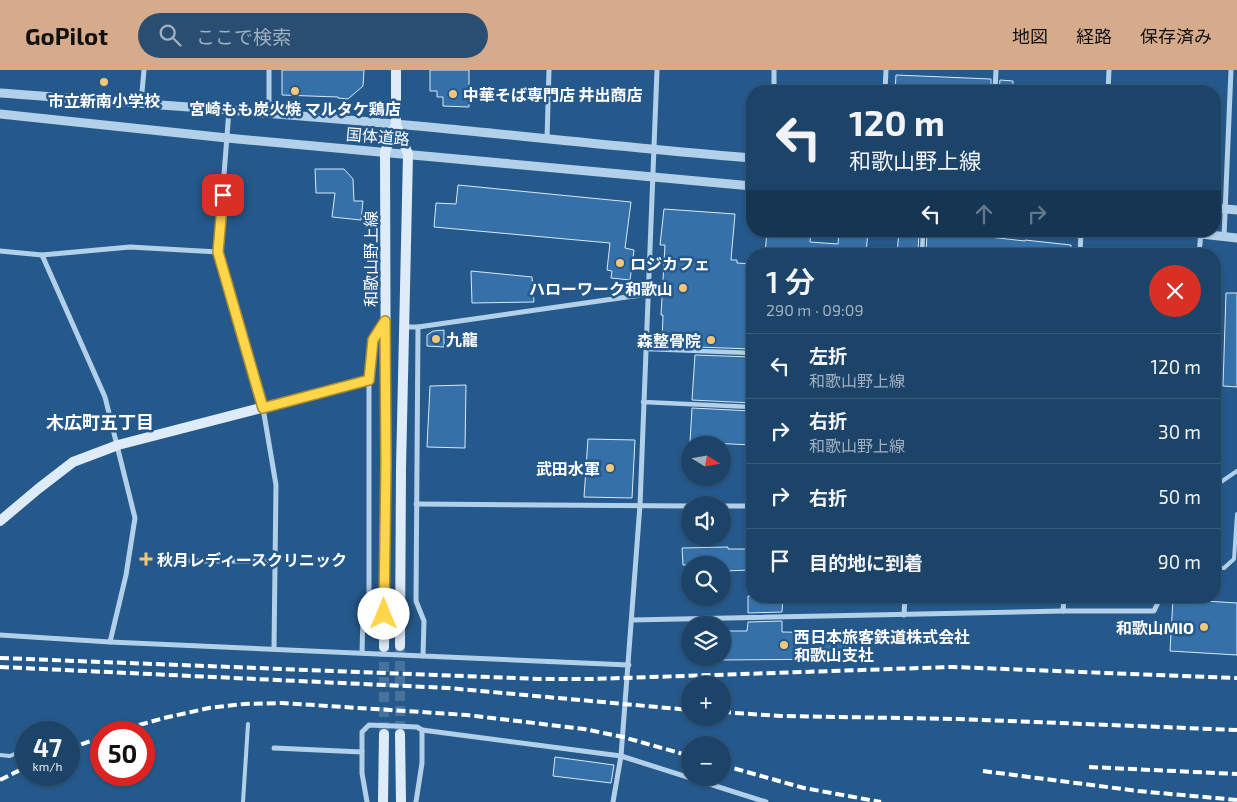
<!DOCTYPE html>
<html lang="ja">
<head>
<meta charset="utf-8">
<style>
	body { margin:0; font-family:"Exo 2","Noto Sans JP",sans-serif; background:#294e71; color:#f1f3f6; height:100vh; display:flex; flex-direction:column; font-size:19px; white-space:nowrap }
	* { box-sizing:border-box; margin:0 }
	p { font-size:16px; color:#a0b0c0 }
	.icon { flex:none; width:28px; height:28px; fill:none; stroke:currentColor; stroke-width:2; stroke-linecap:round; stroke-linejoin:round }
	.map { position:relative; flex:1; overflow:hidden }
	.side { position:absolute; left:746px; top:178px; width:475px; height:355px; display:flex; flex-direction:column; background:#1c4368; border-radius:20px; box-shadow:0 1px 4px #0004,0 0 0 1px #3a5c7c }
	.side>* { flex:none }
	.top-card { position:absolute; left:746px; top:15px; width:475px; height:152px; border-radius:20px; box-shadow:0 1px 4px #0004,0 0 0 1px #3a5c7c; background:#1c4368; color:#f1f3f6; overflow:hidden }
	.needle { width:32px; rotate:101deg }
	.controls { position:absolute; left:681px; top:366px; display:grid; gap:10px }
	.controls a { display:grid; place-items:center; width:50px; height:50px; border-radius:50%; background:#1c4368; box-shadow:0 1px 4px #0004,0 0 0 1px #3a5c7c; font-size:25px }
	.speed { position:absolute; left:15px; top:651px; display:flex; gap:10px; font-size:25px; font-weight:700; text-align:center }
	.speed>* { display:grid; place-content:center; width:65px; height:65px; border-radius:50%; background:#1c4368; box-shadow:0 1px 4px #0004,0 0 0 1px #3a5c7c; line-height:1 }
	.speed small { font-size:12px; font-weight:400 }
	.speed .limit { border:8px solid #d22; background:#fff; color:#111 }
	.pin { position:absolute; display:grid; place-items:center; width:42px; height:42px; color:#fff; margin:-21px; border-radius:10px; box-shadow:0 2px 8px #0006 }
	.me { position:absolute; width:55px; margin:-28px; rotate:0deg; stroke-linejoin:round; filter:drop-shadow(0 0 4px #0008) }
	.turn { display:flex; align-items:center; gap:18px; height:105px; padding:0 20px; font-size:22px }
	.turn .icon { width:65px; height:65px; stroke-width:2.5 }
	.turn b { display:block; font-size:35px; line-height:42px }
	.lanes { display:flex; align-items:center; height:48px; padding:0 20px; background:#0003; justify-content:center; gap:25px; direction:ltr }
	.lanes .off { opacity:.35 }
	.round { display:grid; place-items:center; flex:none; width:52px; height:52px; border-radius:26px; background:#294e71 }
	.headline { display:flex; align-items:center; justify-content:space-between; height:85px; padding:0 20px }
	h1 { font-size:30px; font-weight:600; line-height:38px }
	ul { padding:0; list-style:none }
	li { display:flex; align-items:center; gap:15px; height:65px; padding:0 20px; border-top:1px solid #3a5c7c }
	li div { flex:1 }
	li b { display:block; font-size:19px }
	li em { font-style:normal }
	header { display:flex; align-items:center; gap:30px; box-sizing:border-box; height:70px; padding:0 25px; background:#d6ab8b; color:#111 }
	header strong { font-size:24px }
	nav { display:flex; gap:28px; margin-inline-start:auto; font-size:18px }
	.search { width:350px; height:45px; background:#294e71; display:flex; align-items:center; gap:12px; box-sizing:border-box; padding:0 18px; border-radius:28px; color:#a0b0c0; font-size:19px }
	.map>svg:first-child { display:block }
</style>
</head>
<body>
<header>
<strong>GoPilot</strong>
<div class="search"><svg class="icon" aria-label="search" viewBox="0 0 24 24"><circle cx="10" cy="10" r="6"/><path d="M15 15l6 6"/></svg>ここで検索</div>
<nav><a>地図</a><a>経路</a><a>保存済み</a></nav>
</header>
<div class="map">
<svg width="1237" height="732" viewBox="0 0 1237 732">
	<rect width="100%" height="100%" fill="#25598b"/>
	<g fill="#3571a8" stroke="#d8e9f8">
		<path d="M282 0H364L363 16 348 29 338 28V27L282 25Z"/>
		<path d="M430 0H469V37L443 36V27H437V21H430Z"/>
		<path d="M896 5 991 9V21H895Z"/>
		<path d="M1000 10 1013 11V21H999Z"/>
		<path d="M315 99H344L353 109 354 131H363L361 150 332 147 335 123H316Z"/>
		<path d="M458 115 631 132 625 178 634 180 630 210 611 208 612 201 607 200 610 173 434 157 436 133 456 134Z"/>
		<path d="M664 139 735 144 731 190H737V193L752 194V279L695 277 696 273 662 272 663 245H661L665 175H660Z"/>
		<path d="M767 161H811L810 172 838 174 839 161H868L866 184H765Z"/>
		<path d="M899 161 919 162 918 184H897Z"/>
		<path d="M927 163 971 165 1025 171V170L1071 175V184H926Z"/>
		<path d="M471 201 532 207 534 232 472 233Z"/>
		<path d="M1226 223H1237V317L1223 316Z"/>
		<path d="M444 260V277L427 276V265L433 261Z"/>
		<path d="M695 285 752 287V333L692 330Z"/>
		<path d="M466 315 465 378 427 377 430 316Z"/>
		<path d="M692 338 752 341V375L690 372Z"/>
		<path d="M588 369 635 370 632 428 584 427Z"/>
		<path d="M728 477V479H752V500L722 501V495H683L682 478Z"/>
		<path d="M748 526H783L782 542 748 543Z"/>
		<path d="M1173 529 1237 533V585L1170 581Z"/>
		<path d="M782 551V562L846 563 845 589 722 590V561H747L748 552Z"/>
		<path d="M555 687 614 695 611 713 553 706Z"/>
	</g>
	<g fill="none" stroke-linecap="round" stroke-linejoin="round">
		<g stroke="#46729c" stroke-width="10" stroke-dasharray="10 5" stroke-linecap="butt">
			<path d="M400 576V664"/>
			<path d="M384 577V664"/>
		</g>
		<g stroke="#b3d0ea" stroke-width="4">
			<path d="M1215 416 1237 401"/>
			<path d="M1215 498H1224L1234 489 1237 444"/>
			<path d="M0 685 10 686 26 679"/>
			<path d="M243 732 248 654"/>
		</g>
		<g stroke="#b3d0ea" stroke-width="4.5">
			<path d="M922 184 923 161"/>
			<path d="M647 279 752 283"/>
			<path d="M643 332 752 337"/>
		</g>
		<g stroke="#b3d0ea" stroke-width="5">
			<path d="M269 0V43"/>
			<path d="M774 21V0"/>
			<path d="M885 21 886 0"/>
			<path d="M995 21 996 0"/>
			<path d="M1108 21 1109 0"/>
			<path d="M141 33 144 0"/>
			<path d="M547 69 549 0"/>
			<path d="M1224 167 1231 0"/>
			<path d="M0 181 42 185 130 177 218 182 263 338 276 415 274 578"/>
			<path d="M218 182 229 40"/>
			<path d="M1080 184 1081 161"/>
			<path d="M1199 184 1201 162"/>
			<path d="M404 257H418L416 531 424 551 423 586 629 595"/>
			<path d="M418 257 648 224"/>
			<path d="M416 434 690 436"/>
			<path d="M722 436H752"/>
			<path d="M172 491H275"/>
			<path d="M1063 541 1064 526"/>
			<path d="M904 545 905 526"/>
			<path d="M632 550 1063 541H1154L1161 526"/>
			<path d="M0 565 110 572 126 505 135 448 105 327 42 185"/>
			<path d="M110 572 423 586"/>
			<path d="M362 583 363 546 369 523V310"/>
			<path d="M274 678 362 682"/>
			<path d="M367 732 362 703V662L369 655 417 657 422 660 621 686 766 732"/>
			<path d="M416 732 422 693V660"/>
			<path d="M613 732 621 686 640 435 657 0"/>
		</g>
		<g stroke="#b3d0ea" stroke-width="9">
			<path d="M0 23C146 34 293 44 439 58 544 68 648 80 752 88"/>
			<path d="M0 44 227 68 752 116"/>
			<path d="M1215 138 1237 140"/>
			<path d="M1174 161 1237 168"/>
		</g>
		<g stroke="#deebf8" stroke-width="10">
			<path d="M396 54 408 84 401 398 400 576"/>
			<path d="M0 451 38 419 73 392 118 375 369 310 373 270 385 251"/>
			<path d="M384 577 386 393 385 82 396 54V0"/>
			<path d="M400 664 401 732"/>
			<path d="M383 732 384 664"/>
		</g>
		<g stroke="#fff" stroke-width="4" stroke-dasharray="9 4" stroke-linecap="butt">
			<path d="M0 588 539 609H593L952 597 1237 608"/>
			<path d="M0 597 448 618 690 640"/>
			<path d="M722 642 780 646 958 649 1237 660"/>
			<path d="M114 662 164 648 209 638 244 634 282 633 467 645 584 659 623 667 690 686"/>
			<path d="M69 679 101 667"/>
			<path d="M722 695 804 718 881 732"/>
			<path d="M1089 697 1237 704"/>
			<path d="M983 701 1138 721 1237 730"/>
			<path d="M0 710 26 697"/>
		</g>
	</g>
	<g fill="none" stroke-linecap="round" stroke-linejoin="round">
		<defs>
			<path id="route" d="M223 125 218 182 263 338 369 310 373 270 385 251 386 393 384 544"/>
		</defs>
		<use href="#route" stroke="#a68a30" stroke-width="12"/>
		<use href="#route" stroke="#ffd54a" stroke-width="9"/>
	</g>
	<g fill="#f4c778" stroke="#25598b" stroke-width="2">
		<circle cx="104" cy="12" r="5"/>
		<circle cx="295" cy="21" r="5"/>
		<circle cx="453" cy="24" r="5"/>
		<circle cx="620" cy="193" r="5"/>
		<circle cx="683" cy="218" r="5"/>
		<circle cx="436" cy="269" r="5"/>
		<circle cx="711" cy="270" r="5"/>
		<circle cx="610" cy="398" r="5"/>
		<path d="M143.5 481.5h5v5h5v5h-5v5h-5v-5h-5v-5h5z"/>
		<circle cx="1204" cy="557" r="5"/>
		<circle cx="784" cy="575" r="5"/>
	</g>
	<g text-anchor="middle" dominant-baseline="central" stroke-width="5" stroke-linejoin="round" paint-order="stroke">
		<g font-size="16" font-weight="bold" fill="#fff" stroke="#25598b" text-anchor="start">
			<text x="463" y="24">中華そば専門店 井出商店</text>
			<text x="104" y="30" text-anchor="middle">市立新南小学校</text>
			<text x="295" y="38" text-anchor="middle">宮崎もも炭火焼 マルタケ鶏店</text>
			<text x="630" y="193">ロジカフェ</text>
			<text x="673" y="218" text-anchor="end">ハローワーク和歌山</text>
			<text x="446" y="269">九龍</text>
			<text x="701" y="270" text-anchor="end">森整骨院</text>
			<text x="600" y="398" text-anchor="end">武田水軍</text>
			<text x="157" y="489">秋月レディースクリニック</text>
			<text x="1194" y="557" text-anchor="end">和歌山MIO</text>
			<text x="794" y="566">西日本旅客鉄道株式会社<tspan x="794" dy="18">和歌山支社</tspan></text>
		</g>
		<g font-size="16" fill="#fff" stroke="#25598b">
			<text transform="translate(378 66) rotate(5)">国体道路</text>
			<text transform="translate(370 189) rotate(-90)">和歌山野上線</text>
		</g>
		<g font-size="18" font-weight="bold" fill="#fff" stroke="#25598b">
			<text x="100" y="352">木広町五丁目</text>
		</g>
	</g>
</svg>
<div class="controls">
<a><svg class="needle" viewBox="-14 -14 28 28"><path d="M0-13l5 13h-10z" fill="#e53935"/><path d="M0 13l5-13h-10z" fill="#a0b0c0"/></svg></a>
<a><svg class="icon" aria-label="sound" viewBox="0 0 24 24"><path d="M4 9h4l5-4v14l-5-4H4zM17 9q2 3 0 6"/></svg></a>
<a><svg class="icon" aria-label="search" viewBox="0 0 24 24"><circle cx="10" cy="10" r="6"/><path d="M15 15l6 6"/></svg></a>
<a><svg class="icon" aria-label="layers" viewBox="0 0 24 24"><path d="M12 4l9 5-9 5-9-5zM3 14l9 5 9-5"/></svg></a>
<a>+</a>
<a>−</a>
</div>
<div class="speed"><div>47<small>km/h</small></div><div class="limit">50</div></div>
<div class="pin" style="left:223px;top:125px;background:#d93025"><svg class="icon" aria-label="arrive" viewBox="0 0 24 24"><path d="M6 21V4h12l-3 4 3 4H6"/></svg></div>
<svg class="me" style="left:384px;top:544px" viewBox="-20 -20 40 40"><circle r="19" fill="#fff"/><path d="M0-13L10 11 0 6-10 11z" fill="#ffd54a"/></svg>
<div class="top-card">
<div class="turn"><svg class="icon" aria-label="left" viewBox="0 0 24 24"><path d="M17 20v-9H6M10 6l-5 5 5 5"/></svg><div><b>120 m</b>和歌山野上線</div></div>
<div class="lanes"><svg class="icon" aria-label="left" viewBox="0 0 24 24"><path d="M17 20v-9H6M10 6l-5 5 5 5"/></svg><svg class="icon off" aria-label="ahead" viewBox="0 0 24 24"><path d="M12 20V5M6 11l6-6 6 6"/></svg><svg class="icon off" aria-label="right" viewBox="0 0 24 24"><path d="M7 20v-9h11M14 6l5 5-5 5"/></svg></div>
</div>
<section class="side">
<div class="headline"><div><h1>1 分</h1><p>290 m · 09:09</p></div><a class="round" style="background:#d93025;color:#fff"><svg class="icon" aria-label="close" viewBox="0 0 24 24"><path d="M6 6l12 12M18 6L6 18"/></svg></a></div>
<ul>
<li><svg class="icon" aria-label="left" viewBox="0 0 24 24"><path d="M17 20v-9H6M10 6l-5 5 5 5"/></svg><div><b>左折</b><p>和歌山野上線</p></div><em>120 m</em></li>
<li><svg class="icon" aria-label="right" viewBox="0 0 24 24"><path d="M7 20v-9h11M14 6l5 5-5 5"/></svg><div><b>右折</b><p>和歌山野上線</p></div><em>30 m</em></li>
<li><svg class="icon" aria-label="right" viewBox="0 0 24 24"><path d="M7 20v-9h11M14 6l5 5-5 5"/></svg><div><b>右折</b></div><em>50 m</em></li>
<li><svg class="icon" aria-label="arrive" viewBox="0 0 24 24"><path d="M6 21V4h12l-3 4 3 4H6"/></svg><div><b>目的地に到着</b></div><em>90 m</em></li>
</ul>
</section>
</div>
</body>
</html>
